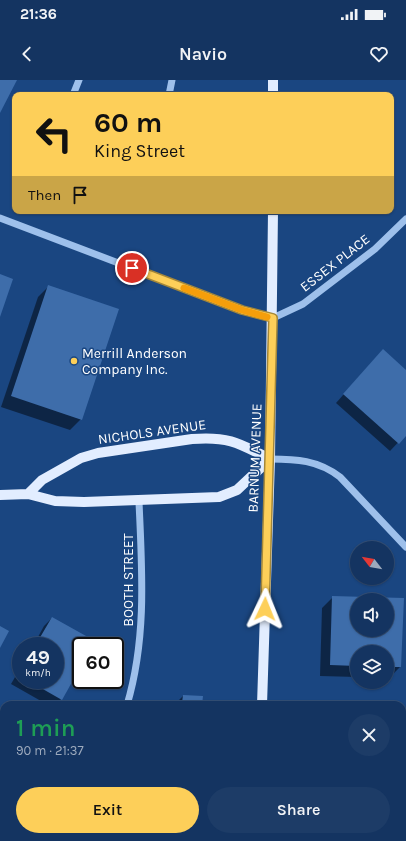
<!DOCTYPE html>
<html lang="en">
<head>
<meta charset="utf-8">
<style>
	body { margin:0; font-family:Karla,sans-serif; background:#1d3c67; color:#f1f3f6; height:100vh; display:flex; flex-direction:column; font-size:15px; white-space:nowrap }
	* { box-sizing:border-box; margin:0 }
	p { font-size:13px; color:#9daabd }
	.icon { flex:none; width:22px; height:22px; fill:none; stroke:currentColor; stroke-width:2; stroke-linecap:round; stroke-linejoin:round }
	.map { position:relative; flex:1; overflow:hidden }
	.drawer { position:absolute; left:0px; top:621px; width:406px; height:140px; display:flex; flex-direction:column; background:#143461; border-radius:12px 12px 0 0; box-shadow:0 1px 3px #0004,0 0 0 1px #334f76 }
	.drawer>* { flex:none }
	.banner { position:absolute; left:12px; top:12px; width:382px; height:122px; border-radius:8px; box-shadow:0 1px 3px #0004,0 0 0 1px #334f76; background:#fdcf59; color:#111; overflow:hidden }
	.needle { width:26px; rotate:301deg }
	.tools { position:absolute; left:350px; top:461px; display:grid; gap:8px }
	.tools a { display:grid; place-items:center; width:44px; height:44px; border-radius:50%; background:#143461; box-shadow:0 1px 3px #0004,0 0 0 1px #334f76; font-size:20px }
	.speed { position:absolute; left:12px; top:557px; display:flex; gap:8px; font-size:20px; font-weight:700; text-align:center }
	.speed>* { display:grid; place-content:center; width:52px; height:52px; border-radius:50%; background:#143461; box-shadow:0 1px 3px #0004,0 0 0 1px #334f76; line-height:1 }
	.speed small { font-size:10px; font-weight:400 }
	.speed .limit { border:2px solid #111; border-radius:6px; background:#fff; color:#111 }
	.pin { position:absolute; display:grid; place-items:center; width:34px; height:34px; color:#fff; margin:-17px; border:2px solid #fff; border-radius:50%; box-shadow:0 1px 4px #0007 }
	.me { position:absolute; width:44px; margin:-22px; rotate:2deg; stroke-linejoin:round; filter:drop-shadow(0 0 3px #0008) }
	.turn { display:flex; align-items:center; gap:14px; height:84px; padding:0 16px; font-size:18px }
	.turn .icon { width:52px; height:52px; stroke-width:2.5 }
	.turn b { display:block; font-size:28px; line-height:34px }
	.then { display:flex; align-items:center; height:38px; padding:0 16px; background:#0003; gap:8px; font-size:15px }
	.round { display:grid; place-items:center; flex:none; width:42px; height:42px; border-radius:21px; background:#1d3c67 }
	.head { display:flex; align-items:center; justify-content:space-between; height:68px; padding:0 16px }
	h1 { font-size:24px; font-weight:600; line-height:30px; color:#1e9e55 }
	.primary-button { display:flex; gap:8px; margin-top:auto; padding:8px 16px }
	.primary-button a { flex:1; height:46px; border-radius:24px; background:#fdcf59; color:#111; font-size:16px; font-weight:600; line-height:46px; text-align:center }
	.primary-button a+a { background:#1d3c67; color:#f1f3f6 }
	.status { display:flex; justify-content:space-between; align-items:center; height:28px; padding:0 20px; background:#143461; direction:ltr }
	.status svg { height:11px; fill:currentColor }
	header { display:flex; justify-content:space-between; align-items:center; height:52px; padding:0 16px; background:#143461; font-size:18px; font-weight:600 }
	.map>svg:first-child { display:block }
</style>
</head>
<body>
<div class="status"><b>21:36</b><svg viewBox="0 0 49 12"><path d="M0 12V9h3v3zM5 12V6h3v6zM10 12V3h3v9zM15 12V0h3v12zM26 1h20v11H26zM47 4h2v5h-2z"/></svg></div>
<header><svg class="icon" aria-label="back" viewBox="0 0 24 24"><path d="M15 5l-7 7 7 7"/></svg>Navio<svg class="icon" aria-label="heart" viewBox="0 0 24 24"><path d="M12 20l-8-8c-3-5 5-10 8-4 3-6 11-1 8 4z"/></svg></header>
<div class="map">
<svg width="406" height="761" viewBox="0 0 406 761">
	<rect width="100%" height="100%" fill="#1a4681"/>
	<g fill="#0007" fill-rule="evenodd">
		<path d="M49 206 81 339 70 350 1 327 38 217Z"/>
		<path d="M375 279 406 291V354L390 371 336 323Z"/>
		<path d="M333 517 403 519 400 587 389 598H387V572H357V597L320 596 322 528ZM357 520H387V550H357Z"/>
		<path d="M52 538 91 566H81V584L61 619 55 625H48L11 604 21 587V600H55V566H33L44 546Z"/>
		<path d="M183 616 201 625H167L175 624Z"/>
		<path d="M0 704 4 706V757H30L28 761H0Z"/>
		<path d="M402 721 406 724V761H355L356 757H402Z"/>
	</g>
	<g fill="#3e6daa" fill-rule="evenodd">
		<path d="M0 0H17L0 33Z"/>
		<path d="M0 194 13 199 0 237Z"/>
		<path d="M48 205 119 229 82 340 11 316Z"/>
		<path d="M383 269 406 290V356L399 364 343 314Z"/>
		<path d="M332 516 404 518 401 587H387V572H357V586L330 585ZM357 520H387V550H357Z"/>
		<path d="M52 537 95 561 92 566H81V586L62 620 27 600H55V566H35Z"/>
		<path d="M0 546 9 551 0 568Z"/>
		<path d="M183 615 203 616 202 625H167L168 622 182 623Z"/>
		<path d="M0 703 4 705V754L0 752Z"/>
		<path d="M402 720 406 723V761H363V757H402Z"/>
		<path d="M12 757H31L29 761H22Z"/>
	</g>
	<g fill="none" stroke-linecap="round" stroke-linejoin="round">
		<g stroke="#9ec0eb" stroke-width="7">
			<path d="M73 15 79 0"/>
			<path d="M169 15 172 0"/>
			<path d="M0 138 242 230 273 238 303 224 375 169 406 139"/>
			<path d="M270 379C296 379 318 380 340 397L406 467"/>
			<path d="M127 625C147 558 142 490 139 422"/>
			<path d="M402 686H406"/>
			<path d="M84 761 86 757"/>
			<path d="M291 761 342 760V757"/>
		</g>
		<g stroke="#e2edff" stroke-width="10">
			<path d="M273 0V15"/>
			<path d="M0 415 28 414 55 421 84 422 219 417 237 410 270 379C239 363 228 356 192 359L98 373 81 378 42 400 28 414"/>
			<path d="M262 625 270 379 273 131"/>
			<path d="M257 761 258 757"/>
		</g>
	</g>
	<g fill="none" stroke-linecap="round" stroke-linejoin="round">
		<defs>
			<path id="route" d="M132 188 242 230 273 238 265 529"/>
		</defs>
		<use href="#route" stroke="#a4873a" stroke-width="10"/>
		<use href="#route" stroke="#fdcf59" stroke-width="7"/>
		<path stroke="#f59e0b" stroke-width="7" d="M184 208 242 230 267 237"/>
	</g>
	<circle fill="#fdcf59" stroke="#1a4681" stroke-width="1.5" cx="74" cy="281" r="4"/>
	<g text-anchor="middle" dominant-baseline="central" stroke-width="3" stroke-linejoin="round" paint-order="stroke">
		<g font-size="14" fill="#fff" stroke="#1a4681">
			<text transform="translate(335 183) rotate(-38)">ESSEX PLACE</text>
			<text transform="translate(152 352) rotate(-8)">NICHOLS AVENUE</text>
			<text transform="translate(255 378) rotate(-88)">BARNUM AVENUE</text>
			<text transform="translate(128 500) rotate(-90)">BOOTH STREET</text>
		</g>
		<g font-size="14" fill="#fff" stroke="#1a4681" text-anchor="start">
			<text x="82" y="273">Merrill Anderson<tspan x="82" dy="16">Company Inc.</tspan></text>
		</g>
	</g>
</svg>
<div class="tools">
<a><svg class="needle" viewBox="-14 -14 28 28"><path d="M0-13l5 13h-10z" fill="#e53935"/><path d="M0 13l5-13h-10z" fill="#9daabd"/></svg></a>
<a><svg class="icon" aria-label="sound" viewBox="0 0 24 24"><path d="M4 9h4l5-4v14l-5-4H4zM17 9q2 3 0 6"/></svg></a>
<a><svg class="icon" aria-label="layers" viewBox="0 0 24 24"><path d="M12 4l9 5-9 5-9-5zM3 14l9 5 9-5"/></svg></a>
</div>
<div class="speed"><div>49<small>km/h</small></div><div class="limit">60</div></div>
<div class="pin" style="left:132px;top:188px;background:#d93025"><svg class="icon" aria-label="arrive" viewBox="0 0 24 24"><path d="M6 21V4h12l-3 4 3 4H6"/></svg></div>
<svg class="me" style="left:265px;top:529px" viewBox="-20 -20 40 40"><path d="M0-17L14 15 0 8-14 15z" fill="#fdcf59" stroke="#fff" stroke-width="4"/></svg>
<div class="banner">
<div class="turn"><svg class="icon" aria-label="left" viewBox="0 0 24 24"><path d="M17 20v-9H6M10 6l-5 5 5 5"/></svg><div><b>60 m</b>King Street</div></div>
<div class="then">Then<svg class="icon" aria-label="arrive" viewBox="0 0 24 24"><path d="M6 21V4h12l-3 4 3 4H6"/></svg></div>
</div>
<section class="drawer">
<div class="head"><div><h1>1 min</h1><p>90 m · 21:37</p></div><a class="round"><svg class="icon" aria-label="close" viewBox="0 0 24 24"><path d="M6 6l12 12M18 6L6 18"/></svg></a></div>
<div class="primary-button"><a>Exit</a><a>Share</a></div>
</section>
</div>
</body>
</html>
